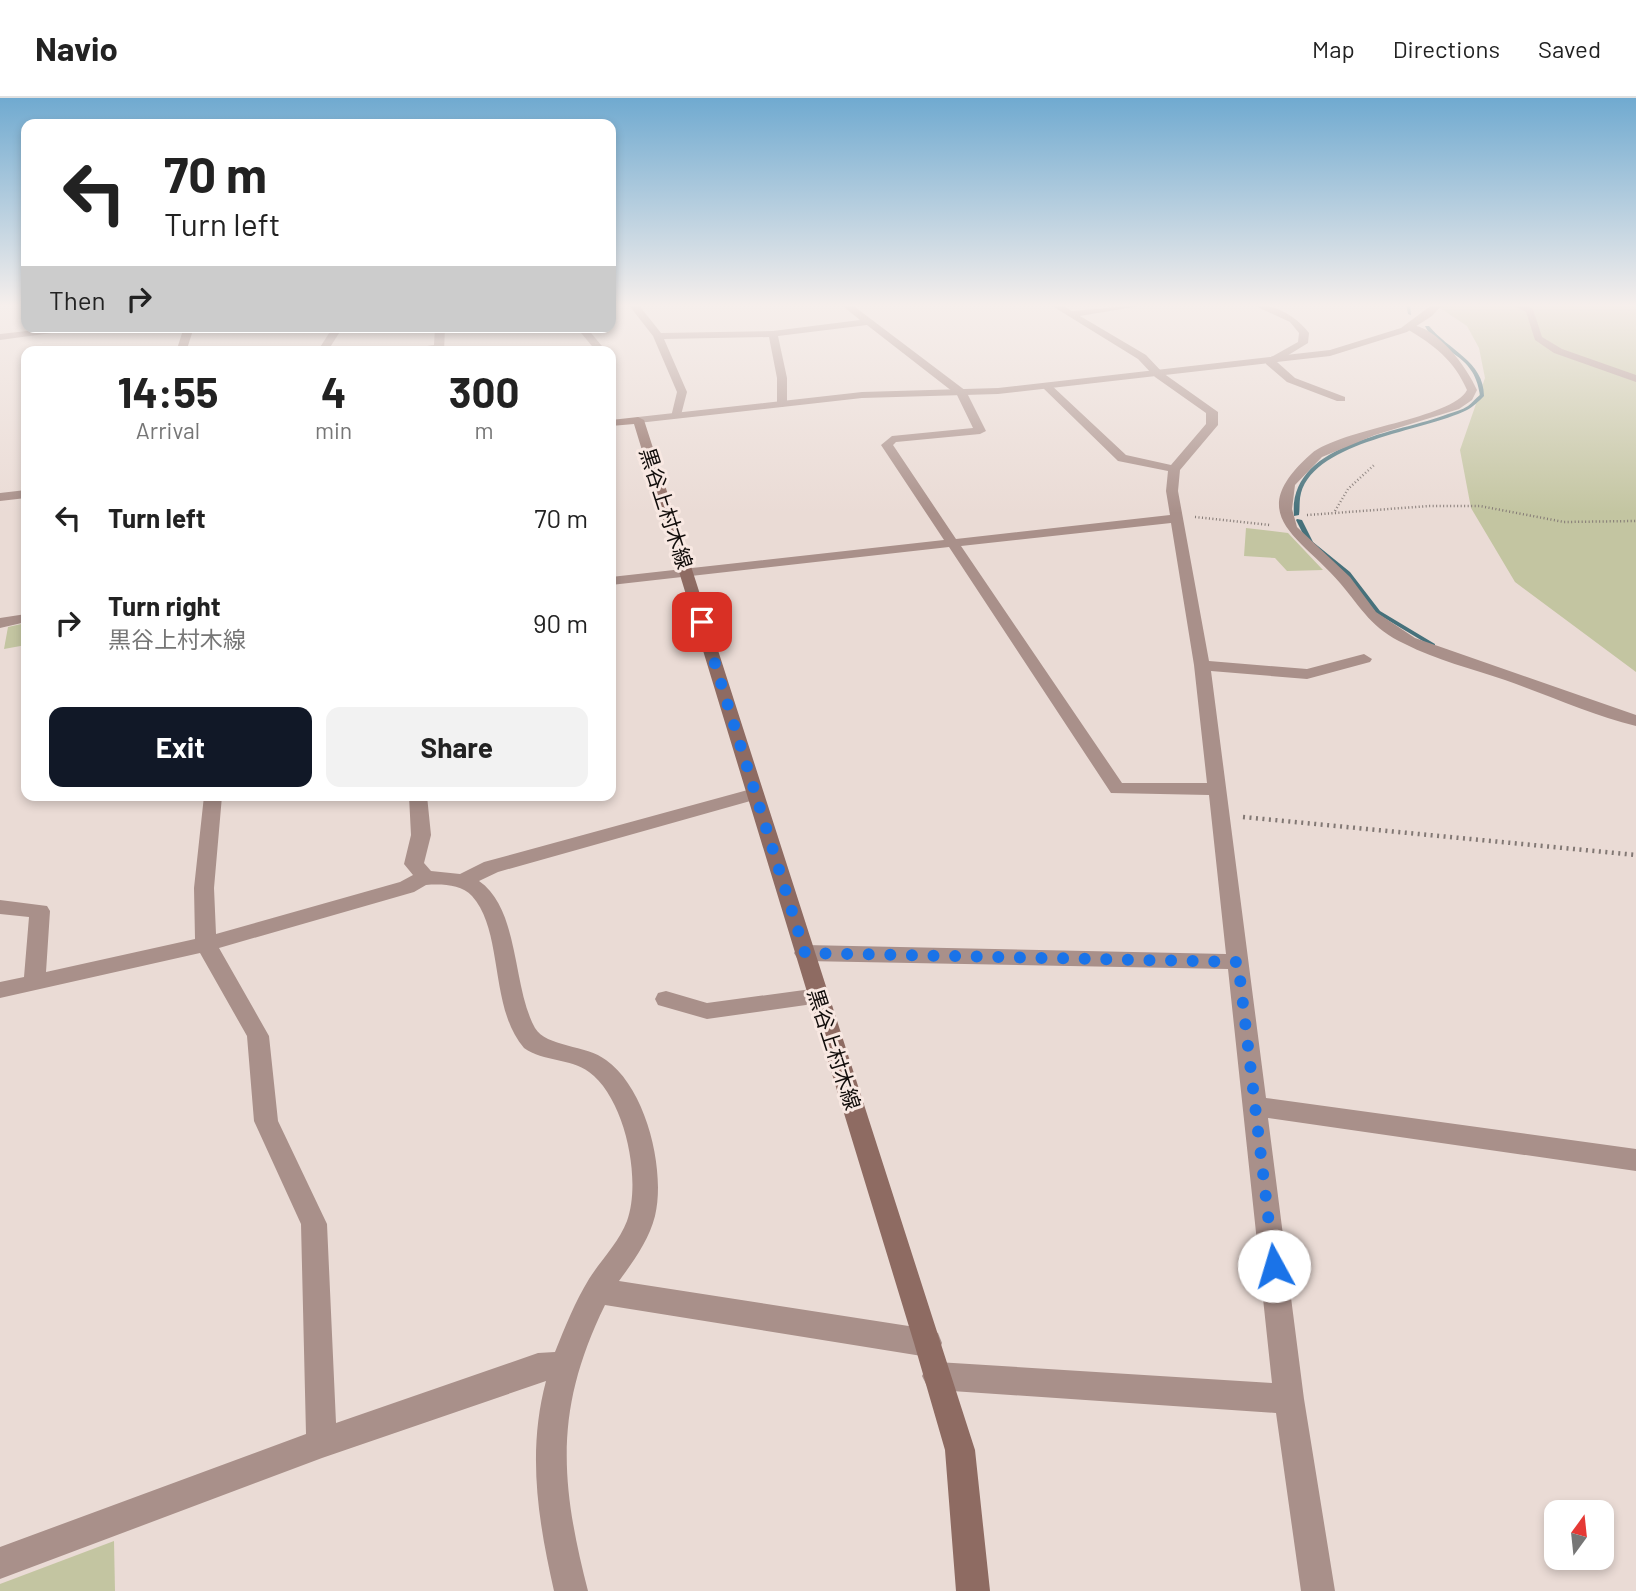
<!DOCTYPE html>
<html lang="en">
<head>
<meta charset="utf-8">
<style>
	body { margin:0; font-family:Barlow,"Noto Sans JP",sans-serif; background:#f2f2f2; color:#222; height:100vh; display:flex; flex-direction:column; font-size:26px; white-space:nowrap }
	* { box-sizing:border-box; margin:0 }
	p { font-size:23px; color:#767676 }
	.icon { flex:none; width:38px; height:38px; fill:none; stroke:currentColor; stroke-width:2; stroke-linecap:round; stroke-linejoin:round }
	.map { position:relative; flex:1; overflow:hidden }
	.panel { position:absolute; left:21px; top:248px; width:595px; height:455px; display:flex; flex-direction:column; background:#fff; border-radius:14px; box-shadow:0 4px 10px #0003 }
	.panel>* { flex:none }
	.hud { position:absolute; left:21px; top:21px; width:595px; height:214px; border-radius:14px; box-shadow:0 4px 10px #0003; background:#fff; color:#222; overflow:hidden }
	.needle { width:46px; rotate:15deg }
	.buttons { position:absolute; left:1544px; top:1402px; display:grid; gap:14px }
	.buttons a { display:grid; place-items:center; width:70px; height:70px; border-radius:14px; background:#fff; box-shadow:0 4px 10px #0003; font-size:35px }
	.pin { position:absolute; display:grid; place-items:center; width:60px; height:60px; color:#fff; margin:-30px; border-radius:14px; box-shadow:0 4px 10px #0006 }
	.me { position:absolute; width:77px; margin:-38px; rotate:354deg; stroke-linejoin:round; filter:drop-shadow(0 0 5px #0008) }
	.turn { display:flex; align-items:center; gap:24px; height:147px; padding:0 28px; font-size:32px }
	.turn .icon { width:91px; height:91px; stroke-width:2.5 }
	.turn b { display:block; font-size:49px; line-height:60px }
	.then { display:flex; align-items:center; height:66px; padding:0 28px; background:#0003; gap:14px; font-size:26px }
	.eta { display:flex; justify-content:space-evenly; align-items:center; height:119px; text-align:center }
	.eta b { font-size:42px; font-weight:700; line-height:49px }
	.action { display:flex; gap:14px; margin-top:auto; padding:14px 28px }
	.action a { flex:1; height:80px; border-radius:14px; background:#111827; color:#fff; font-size:28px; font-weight:700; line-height:80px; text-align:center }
	.action a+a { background:#f2f2f2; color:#222 }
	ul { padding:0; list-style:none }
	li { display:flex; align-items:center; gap:21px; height:105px; padding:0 28px }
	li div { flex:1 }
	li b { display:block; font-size:26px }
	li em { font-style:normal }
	header { display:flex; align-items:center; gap:42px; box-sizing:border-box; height:98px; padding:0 35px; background:#fff; border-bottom:2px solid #e0e0e0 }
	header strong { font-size:33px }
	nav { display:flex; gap:38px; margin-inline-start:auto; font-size:24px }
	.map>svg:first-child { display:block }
</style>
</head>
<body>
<header>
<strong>Navio</strong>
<nav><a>Map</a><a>Directions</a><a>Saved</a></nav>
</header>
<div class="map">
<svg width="1636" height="1493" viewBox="0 0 1636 1493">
	<rect width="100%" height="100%" fill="#eadbd5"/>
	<g fill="#c3c5a1">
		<path d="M1434 206H1636V574L1515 484 1471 410 1460 352 1485 280 1479 250 1467 228Z"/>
		<path d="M1246 430 1288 435 1323 472 1287 473 1275 460 1244 458Z"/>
		<path d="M26 525V547L4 551 8 529Z"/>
		<path d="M114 1443 115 1493H0V1486Z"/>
	</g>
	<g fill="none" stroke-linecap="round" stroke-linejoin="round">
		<g fill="#46717b" fill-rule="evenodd">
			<path d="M1406 206H1410L1411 217 1408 216Z"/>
			<path d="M1425 228H1429C1448 252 1484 263 1484 298 1479 303 1473 309 1467 312 1423 334 1317 342 1301 395 1299 402 1300 410 1299 417L1294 418C1288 344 1397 336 1448 316 1454 314 1462 312 1468 308 1472 305 1476 300 1480 297 1474 253 1440 258 1425 228Z"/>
			<path d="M1297 421 1302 422 1313 444 1350 474 1380 513 1435 546V548H1431L1376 515 1346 476 1308 446 1296 422Z"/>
		</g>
		<g stroke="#827874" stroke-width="2.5" stroke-dasharray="1 2.5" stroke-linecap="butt">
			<path d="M1335 413 1348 391 1374 367"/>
			<path d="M1307 417 1430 408H1480L1564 424 1636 423"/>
			<path d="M1195 419 1270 427"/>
		</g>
		<path stroke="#827874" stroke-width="4.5" stroke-dasharray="2 4.5" stroke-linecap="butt" d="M1243 719 1636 757"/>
		<g fill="#a9908a" fill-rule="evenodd">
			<path d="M628 206H638L661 235 773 233 860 222 840 206H851L966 293 986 333 980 336 896 344 893 347 956 441 1170 417 1166 393 1168 373 1118 363 1041 288 1050 286 1126 357 1171 367 1206 326V315L1155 279 1138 261 1049 206H1060L1072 213 1152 206 1080 218 1146 257 1163 275 1218 314V327L1180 372 1178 393 1209 563 1307 571 1364 556 1372 561 1370 564 1307 581 1211 573 1266 1000 1636 1051V1073L1268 1020 1304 1301 1335 1493H1301L1276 1315 937 1292 927 1288 922 1278 927 1268 937 1264 1272 1285 1228 871 805 863 797 860 794 855 797 850 805 847 1226 856 1209 697 1111 695 949 449 611 487V479L944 442 881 347 892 338 973 330 957 297 867 227 778 238 787 280V306L782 309 777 306V280L769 239 664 241 687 294 681 317 671 319 677 294 653 238ZM1171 425 1194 567 1207 685H1122L961 448Z"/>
			<path d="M1251 206C1274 206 1295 217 1309 235L1308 245 1277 264 1295 280 1345 299V303H1337L1287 284 1266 266V262L1298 244 1299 235 1290 224Z"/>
			<path d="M1407 227C1435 225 1467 269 1477 292L1472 302 1459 311 1375 337 1322 359 1295 387 1292 411 1297 429 1350 479 1376 514 1415 540 1636 617V628C1592 617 1548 597 1505 582 1473 571 1436 562 1405 546 1371 530 1363 512 1340 485 1300 438 1242 417 1311 356 1342 330 1452 321 1467 292 1454 262 1434 247 1407 231Z"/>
			<path d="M63 229H96L0 242V236Z"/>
			<path d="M333 229H343L327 254H317Z"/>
			<path d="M435 229H445L444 254H386L434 247Z"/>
			<path d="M576 229H586L607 254H597Z"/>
			<path d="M26 516V524L0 530V520Z"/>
			<path d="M755 690 761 692 764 696 761 700 498 774 479 783C520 811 512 889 535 930 546 949 587 947 606 962 646 990 666 1072 655 1118 649 1142 633 1164 619 1183L928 1231 938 1235 942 1245 938 1255 928 1259 605 1207C554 1311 560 1384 588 1493H554C538 1422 527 1354 546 1283L322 1360 0 1481V1449L306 1336 301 1126 254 1023 247 938 200 855 0 900V884L24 879 29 819 0 816V802L47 808 50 813 46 874 195 841 194 790 204 698H222L214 790 216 836 400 784 413 777 404 766 411 737 409 698H427L431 737 424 765 431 773 460 776 484 764ZM426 787C441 786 461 786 472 798 504 833 489 910 524 950 544 964 570 960 589 974 625 1000 642 1082 627 1123 619 1144 601 1162 589 1181 575 1204 565 1229 555 1254L538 1255 336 1325 327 1126 278 1023 269 938 219 850 414 794Z"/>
			<path d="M819 890 827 892 830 898 827 904 707 921 658 907 655 901 658 895 666 893 707 905Z"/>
		</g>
		<g fill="#a9908a" fill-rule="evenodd">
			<path d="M1433 206H1443L1432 218 1407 234 1330 258 998 296 862 300 638 325 632 322 638 319 862 294 998 290 1330 252 1401 230Z"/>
			<path d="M1511 206H1523L1533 211 1542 239 1562 251 1636 277V284L1554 255 1535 242 1526 214Z"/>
			<path d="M26 392V400L0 403V395Z"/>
		</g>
		<g fill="#8e6b62" fill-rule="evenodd">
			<path d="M184 229H194L186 254H176Z"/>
			<path d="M638 319 644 322 975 1352 990 1493H956L945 1352 914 1245 634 326 611 328V322Z"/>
		</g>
	</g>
	<linearGradient id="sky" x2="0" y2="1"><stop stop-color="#70aad0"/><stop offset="0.5" stop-color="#f6efec"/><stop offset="1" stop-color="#f6efec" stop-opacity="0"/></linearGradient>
	<rect width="1636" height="415" fill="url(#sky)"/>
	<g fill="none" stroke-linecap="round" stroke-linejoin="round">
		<path stroke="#1a73e8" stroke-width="12" stroke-dasharray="0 21.6" d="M702 524 805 855 1238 864 1274 1168"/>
	</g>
	<g text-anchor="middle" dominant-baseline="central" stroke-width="6" stroke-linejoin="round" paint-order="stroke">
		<g font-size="21" fill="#100c0a" stroke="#f8e8e2">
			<text transform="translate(667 410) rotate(72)">黒谷上村木線</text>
			<text transform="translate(835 951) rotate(72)">黒谷上村木線</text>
		</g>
	</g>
</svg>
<div class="buttons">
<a><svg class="needle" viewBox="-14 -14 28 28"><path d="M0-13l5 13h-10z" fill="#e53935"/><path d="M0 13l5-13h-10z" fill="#767676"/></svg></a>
</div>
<div class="pin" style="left:702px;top:524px;background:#d93025"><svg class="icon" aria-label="arrive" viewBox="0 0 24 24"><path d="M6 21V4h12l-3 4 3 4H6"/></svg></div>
<svg class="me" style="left:1274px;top:1168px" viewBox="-20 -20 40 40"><circle r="19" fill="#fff"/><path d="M0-13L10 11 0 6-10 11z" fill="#1a73e8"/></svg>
<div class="hud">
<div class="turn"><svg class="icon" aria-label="left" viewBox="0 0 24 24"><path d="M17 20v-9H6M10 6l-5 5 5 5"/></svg><div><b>70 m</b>Turn left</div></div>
<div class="then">Then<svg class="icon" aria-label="right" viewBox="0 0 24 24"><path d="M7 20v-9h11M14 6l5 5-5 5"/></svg></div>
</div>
<section class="panel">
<div class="eta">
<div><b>14:55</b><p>Arrival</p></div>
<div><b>4</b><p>min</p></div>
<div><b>300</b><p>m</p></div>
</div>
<ul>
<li><svg class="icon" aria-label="left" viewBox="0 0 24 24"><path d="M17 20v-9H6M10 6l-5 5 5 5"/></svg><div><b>Turn left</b></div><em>70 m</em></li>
<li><svg class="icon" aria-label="right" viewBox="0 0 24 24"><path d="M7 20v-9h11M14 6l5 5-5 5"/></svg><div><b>Turn right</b><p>黒谷上村木線</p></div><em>90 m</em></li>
</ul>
<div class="action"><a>Exit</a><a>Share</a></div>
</section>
</div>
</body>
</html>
